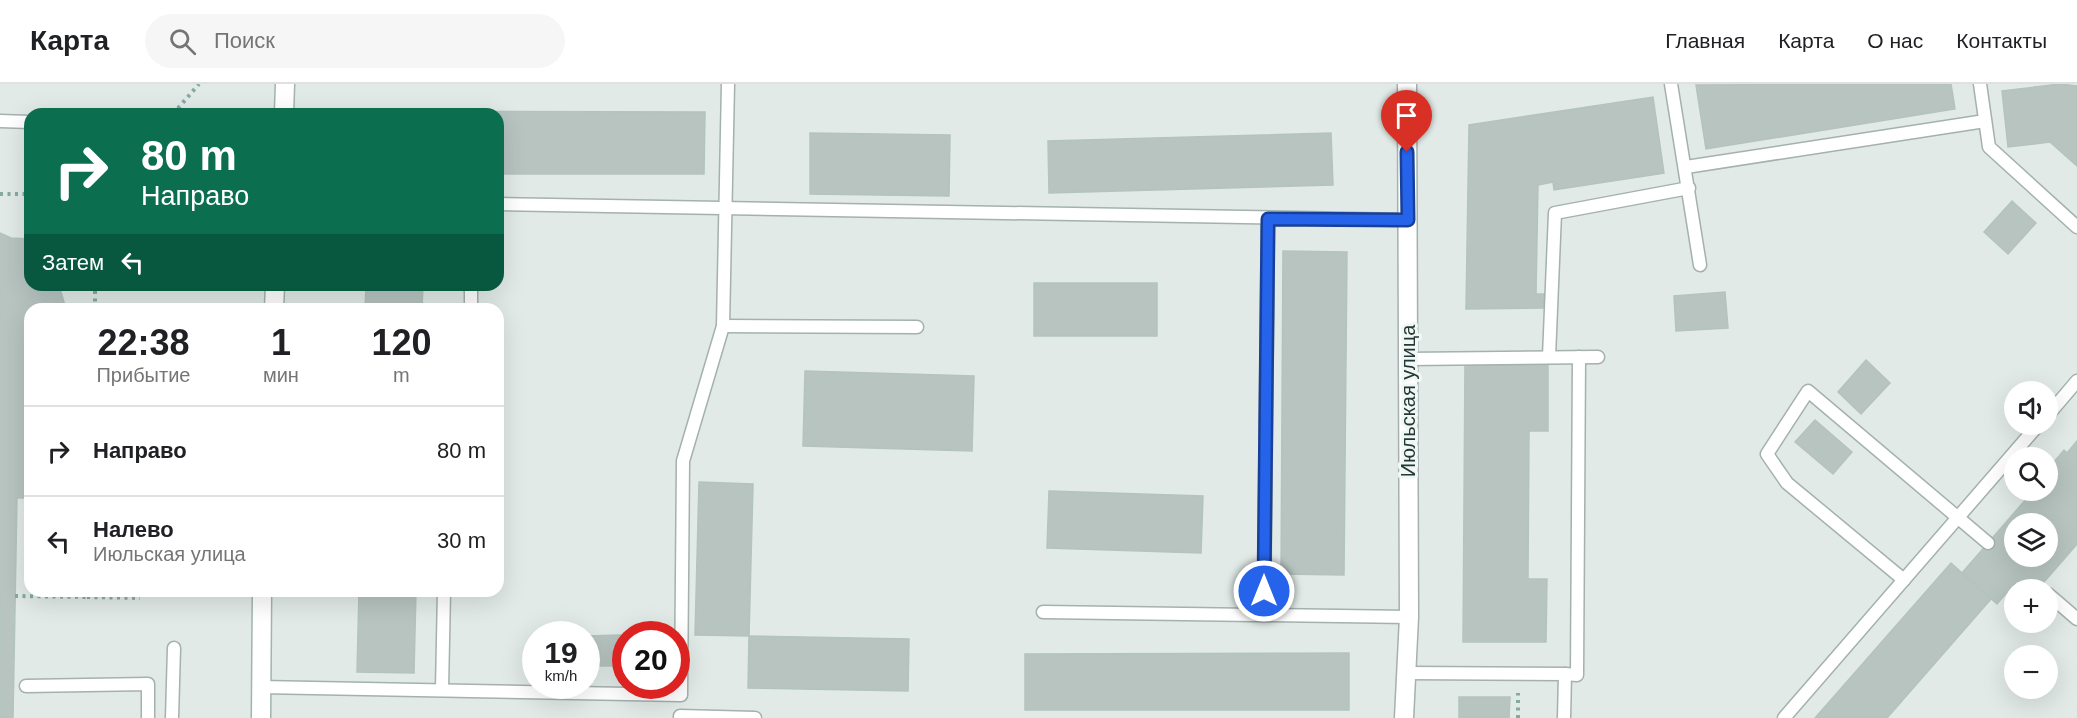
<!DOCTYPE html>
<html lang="ru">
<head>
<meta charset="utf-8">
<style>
	body { margin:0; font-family:Arial,sans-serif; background:#f6f6f6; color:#202124; height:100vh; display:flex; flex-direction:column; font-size:22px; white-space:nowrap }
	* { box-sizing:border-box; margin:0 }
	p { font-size:20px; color:#757577 }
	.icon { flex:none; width:33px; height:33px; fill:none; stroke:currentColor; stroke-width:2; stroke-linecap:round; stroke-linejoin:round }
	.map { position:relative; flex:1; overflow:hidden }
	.sheet { position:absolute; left:24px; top:219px; width:480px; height:294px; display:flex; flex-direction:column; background:#fff; border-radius:18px; box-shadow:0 6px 24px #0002 }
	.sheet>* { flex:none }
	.hud { position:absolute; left:24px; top:24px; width:480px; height:183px; border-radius:18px; box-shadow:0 6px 24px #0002; background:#0b6e4f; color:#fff; overflow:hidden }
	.tools { position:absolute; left:2004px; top:297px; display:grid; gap:12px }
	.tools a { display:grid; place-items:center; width:54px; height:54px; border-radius:50%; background:#fff; box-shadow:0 6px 24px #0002; font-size:30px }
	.speed { position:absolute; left:522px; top:537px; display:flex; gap:12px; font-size:30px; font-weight:700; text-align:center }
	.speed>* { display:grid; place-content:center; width:78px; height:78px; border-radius:50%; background:#fff; box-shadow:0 6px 24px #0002; line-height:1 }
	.speed small { font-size:15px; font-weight:400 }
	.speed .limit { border:9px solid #d22; background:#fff; color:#111 }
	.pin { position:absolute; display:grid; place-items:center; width:51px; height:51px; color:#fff; margin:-62px -26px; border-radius:50% 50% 50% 0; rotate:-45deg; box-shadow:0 0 6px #0007 }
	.pin .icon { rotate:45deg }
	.me { position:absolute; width:66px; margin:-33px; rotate:0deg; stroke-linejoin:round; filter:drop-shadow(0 0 4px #0008) }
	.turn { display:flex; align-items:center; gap:21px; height:126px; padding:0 18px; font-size:27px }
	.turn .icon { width:78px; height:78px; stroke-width:2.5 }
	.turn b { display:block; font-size:42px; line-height:51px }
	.then { display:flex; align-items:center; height:57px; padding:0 18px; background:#0003; gap:12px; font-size:22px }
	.eta { display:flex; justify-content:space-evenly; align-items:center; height:102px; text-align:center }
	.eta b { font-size:36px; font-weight:600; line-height:42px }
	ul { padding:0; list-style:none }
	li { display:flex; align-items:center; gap:18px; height:90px; padding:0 18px; border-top:2px solid #e0e0e0 }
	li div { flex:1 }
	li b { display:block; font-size:22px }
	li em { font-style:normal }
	header { display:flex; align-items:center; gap:36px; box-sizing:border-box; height:84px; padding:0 30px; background:#fff; border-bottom:2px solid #e0e0e0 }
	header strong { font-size:28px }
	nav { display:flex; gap:33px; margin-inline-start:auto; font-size:21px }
	.search { width:420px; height:54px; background:#f6f6f6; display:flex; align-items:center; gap:15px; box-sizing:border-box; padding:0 21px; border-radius:33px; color:#757577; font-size:22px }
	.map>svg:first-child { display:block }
</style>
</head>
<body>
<header>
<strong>Карта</strong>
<div class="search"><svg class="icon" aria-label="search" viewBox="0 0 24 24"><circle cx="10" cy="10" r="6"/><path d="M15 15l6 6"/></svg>Поиск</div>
<nav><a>Главная</a><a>Карта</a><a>О нас</a><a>Контакты</a></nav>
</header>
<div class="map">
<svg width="2077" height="634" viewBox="0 0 2077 634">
	<rect width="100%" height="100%" fill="#e1eae7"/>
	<g fill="#b7c4c0" stroke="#b4c3be" stroke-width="1.5" fill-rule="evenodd">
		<path d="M1951 0 1955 25 1706 65 1696 1Z"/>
		<path d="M2060 0 2077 2V82L2050 58 2008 63 2002 7Z"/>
		<path d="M1653 13 1664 89 1554 106 1553 98 1538 101 1536 210H1544L1543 224 1466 225 1469 41Z"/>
		<path d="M387 27 705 28 704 90H498V30H387Z"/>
		<path d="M810 49 950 51 949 112 810 110Z"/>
		<path d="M1331 49 1333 101 1049 109 1048 57Z"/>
		<path d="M2012 117 2036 139 2008 170 1984 148Z"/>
		<path d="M0 149 11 154 30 155V201H59L66 225H30V414H17L13 634H0Z"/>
		<path d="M1283 167 1347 168 1344 491 1281 490Z"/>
		<rect x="1034" y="199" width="123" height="53"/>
		<path d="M366 201H423L422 225H365Z"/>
		<path d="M1725 208 1728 244 1676 247 1674 212Z"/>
		<path d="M1866 276 1890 299 1861 330 1838 308Z"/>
		<path d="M1465 278H1548V347H1529L1528 495H1547L1546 558H1463Z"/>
		<path d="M805 287 974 292 972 367 803 362Z"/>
		<path d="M1815 336 1852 368 1833 390 1795 358Z"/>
		<path d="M2077 357V460L2037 506H2027L2017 497 1997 520 1962 489 2034 406H2048V385L2064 366 2067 369ZM2014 440H2048V472H2014Z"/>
		<path d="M699 398 753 400 749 552 695 551Z"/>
		<path d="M1049 407 1203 412 1201 469 1047 464Z"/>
		<path d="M1951 479 1991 515 1887 634H1815Z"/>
		<path d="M359 507H416L414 589 357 588Z"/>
		<path d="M621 551V582H586V552Z"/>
		<path d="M749 552 909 555 908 607 748 604Z"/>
		<path d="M1349 569V626H1025V570Z"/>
		<path d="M1459 613H1510L1509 634H1459Z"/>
	</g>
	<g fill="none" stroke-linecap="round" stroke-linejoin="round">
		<defs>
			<g id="service">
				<path d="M1671 0 1700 181"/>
				<path d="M1980 0 1989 63 2077 143"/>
				<path d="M0 37 30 38"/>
				<path d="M1686 83 1985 37"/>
				<path d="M498 120 1408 136"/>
				<path d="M468 201 471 206V225"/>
				<path d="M723 242 917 243"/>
				<path d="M1549 273 1555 129 1689 104"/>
				<path d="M1408 275 1598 273"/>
				<path d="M2048 331 2077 297"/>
				<path d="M1904 496 1787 399 1767 370 1808 307 1988 459"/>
				<path d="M2048 510 2077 535"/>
				<path d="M1043 528 1409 533"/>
				<path d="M1264 531 1268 135"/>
				<path d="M1408 589 1565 590 1564 634"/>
				<path d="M1565 590 1577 591 1579 273"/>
				<path d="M26 602 148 600V634"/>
				<path d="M260 603 681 611 683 377 723 242 728 0"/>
				<path d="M442 605 444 507"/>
				<path d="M680 632 755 634"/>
				<path d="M172 634 174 564"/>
				<path d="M1784 634 2039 340"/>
			</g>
			<path id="minor" d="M1404 634 1409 533 1407 0"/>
			<g id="secondary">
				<path d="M284 30 285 0"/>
				<path d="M274 225 275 201"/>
				<path d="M261 634 262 507"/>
			</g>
		</defs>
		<use href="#service" stroke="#a4b1ae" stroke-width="15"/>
		<use href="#minor" stroke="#a4b1ae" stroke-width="21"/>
		<use href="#secondary" stroke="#a1b4af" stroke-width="21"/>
		<g stroke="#85aaa2" stroke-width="4" stroke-dasharray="3 4.5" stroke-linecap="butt">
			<path d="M173 30 199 0"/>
			<path d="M0 110H30"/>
			<path d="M95 225V201"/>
			<path d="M15 512 87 513 88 507"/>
			<path d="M87 513 140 514"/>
			<path d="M1518 634V609"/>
		</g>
		<use href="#service" stroke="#fff" stroke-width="12"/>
		<use href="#minor" stroke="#fff" stroke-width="18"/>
		<use href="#secondary" stroke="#fff" stroke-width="18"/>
	</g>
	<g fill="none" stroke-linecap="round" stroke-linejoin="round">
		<defs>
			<path id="route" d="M1264 507 1268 135 1408 136 1407 68"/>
		</defs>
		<use href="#route" stroke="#184099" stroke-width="15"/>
		<use href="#route" stroke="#2563eb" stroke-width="10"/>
	</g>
	<g text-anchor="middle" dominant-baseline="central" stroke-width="6" stroke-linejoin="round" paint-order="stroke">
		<g font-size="20" fill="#233835" stroke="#f1f7f4">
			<text transform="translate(1408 317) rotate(-90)">Июльская улица</text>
		</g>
	</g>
</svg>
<div class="tools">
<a><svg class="icon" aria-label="sound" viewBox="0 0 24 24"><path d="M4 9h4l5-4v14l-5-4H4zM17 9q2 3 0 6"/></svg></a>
<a><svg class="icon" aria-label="search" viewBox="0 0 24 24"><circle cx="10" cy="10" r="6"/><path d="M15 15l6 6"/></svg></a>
<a><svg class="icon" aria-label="layers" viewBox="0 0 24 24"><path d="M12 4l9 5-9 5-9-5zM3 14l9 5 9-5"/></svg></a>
<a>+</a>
<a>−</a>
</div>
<div class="speed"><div>19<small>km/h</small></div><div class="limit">20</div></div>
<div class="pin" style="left:1407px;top:68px;background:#d93025"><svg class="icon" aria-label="arrive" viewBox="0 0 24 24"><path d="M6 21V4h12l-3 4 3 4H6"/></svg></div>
<svg class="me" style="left:1264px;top:507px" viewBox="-20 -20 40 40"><circle r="17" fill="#2563eb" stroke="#fff" stroke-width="3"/><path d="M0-11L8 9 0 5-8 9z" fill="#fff"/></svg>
<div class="hud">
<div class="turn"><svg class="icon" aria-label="right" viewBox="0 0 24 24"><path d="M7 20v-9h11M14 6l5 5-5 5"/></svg><div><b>80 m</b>Направо</div></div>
<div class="then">Затем<svg class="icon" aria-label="left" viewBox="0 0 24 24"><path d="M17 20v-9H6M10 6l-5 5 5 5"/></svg></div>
</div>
<section class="sheet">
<div class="eta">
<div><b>22:38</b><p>Прибытие</p></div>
<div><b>1</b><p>мин</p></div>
<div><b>120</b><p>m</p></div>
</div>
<ul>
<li><svg class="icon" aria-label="right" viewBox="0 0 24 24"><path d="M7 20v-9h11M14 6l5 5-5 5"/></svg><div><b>Направо</b></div><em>80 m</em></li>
<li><svg class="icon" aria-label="left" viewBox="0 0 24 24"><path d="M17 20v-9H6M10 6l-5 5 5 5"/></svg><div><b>Налево</b><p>Июльская улица</p></div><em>30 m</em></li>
</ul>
</section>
</div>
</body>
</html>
